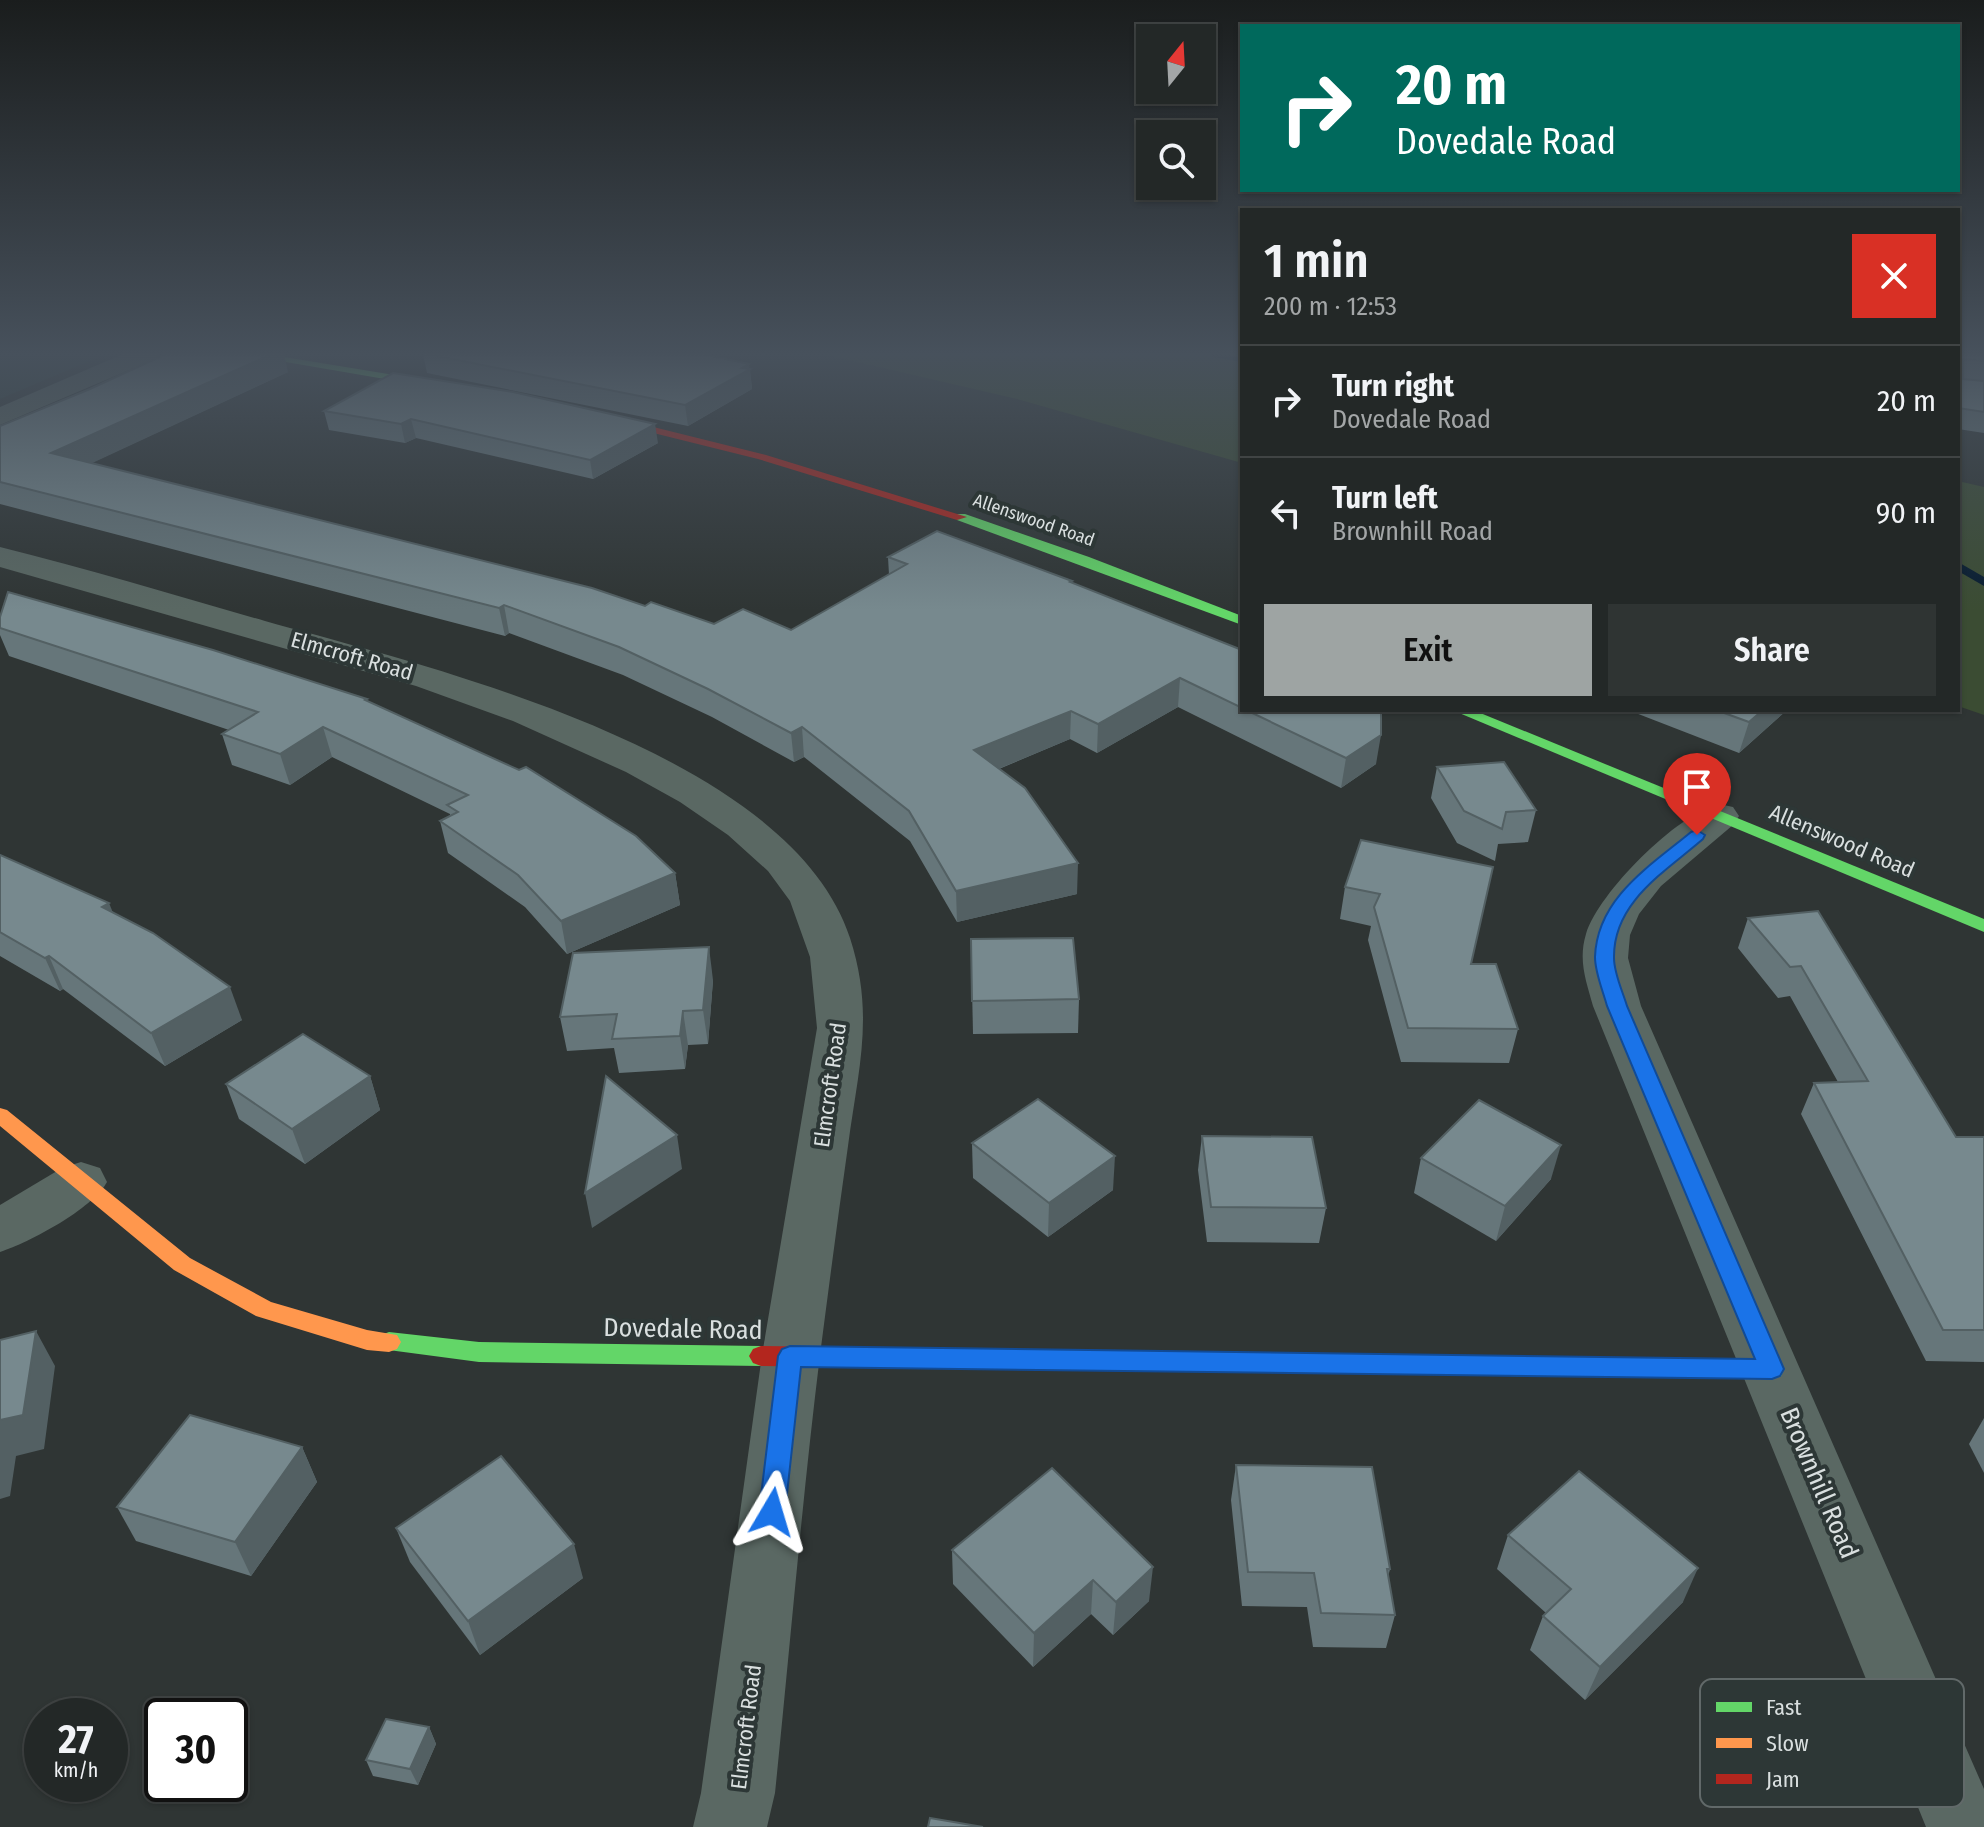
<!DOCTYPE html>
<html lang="en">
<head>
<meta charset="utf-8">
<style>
	body { margin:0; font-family:"Fira Sans Condensed",sans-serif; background:#2f3433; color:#f1f3f6; height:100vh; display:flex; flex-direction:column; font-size:30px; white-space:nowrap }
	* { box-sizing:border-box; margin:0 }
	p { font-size:26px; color:#a3a6a7 }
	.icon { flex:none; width:44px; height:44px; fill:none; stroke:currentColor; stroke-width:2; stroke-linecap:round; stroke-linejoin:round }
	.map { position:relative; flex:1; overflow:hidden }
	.panel { position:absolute; left:1240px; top:208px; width:720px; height:504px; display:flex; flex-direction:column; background:#232827; border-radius:0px; box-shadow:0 2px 6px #0004,0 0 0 2px #404444 }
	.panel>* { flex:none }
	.top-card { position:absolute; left:1240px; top:24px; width:720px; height:168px; border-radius:0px; box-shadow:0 2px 6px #0004,0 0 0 2px #404444; background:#00695c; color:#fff; overflow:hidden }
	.needle { width:52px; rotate:18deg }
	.fabs { position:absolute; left:1136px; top:24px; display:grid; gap:16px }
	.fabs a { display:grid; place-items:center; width:80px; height:80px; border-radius:0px; background:#232827; box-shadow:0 2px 6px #0004,0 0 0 2px #404444; font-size:40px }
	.speed { position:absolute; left:24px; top:1698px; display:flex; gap:16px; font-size:40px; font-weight:700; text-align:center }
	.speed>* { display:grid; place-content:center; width:104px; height:104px; border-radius:50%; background:#232827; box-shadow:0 2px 6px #0004,0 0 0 2px #404444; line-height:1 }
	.speed small { font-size:20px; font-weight:400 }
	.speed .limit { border:4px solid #111; border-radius:12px; background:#fff; color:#111 }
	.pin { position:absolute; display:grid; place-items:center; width:68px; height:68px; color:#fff; margin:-82px -34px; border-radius:50% 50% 50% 0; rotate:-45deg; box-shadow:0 0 8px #0007 }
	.pin .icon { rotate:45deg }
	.me { position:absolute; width:88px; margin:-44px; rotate:7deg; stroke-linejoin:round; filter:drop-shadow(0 0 6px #0008) }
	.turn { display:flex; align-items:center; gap:28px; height:168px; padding:0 24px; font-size:36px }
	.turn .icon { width:104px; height:104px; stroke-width:2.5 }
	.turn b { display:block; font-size:56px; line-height:68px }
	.round { display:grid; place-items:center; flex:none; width:84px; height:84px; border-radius:0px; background:#2f3433 }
	.overview { display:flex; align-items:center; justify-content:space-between; height:136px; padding:0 24px }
	h1 { font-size:48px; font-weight:600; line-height:60px }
	.primary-button { display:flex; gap:16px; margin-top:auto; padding:16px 24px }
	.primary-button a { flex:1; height:92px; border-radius:0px; background:#9ea4a3; color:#111; font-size:32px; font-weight:600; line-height:92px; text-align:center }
	.primary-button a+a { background:#2f3433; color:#f1f3f6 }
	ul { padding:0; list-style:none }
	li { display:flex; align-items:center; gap:24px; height:112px; padding:0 24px; border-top:2px solid #404444 }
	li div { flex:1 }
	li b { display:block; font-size:30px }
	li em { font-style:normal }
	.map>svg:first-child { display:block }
</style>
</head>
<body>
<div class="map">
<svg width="1984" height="1827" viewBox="0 0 1984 1827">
	<rect width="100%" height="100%" fill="#2f3534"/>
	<path fill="#30403f" d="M0 354H106L0 399Z"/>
	<g fill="#3b4c33">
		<path d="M823 354H1242V463L1017 399Z"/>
		<path d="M1958 481 1984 487V715L1958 706Z"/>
	</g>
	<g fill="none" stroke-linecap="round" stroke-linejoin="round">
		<g fill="#071c30" fill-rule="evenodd">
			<path d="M1209 354 1242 356V362L1213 357Z"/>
			<path d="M1958 562 1984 577V586L1958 571Z"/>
		</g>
		<g fill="#5a6863" fill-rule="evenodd">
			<path d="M123 354H158L155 359 0 425V407Z"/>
			<path d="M0 547C89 569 177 596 265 621 433 668 789 752 850 938 875 1015 858 1070 848 1146 838 1216 829 1286 820 1355 802 1501 790 1647 775 1793L767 1827H693L701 1793 762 1355 817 1028 810 957 790 901 768 871 728 835 680 802 626 772 513 721 416 686 0 567Z"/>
			<path d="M1719 804 1733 807 1739 816 1733 825 1661 886 1639 914 1630 935 1628 958 1641 1006 1984 1789V1827H1926L1593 1006C1586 981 1578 960 1586 934 1599 892 1677 814 1719 804Z"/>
			<path d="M81 1162 100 1168 107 1182C92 1209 30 1242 0 1252V1205L62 1168Z"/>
		</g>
		<g fill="#63d668" fill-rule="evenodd">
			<path d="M239 354H266L443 383 448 386 443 389Z"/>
			<path d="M957 514H965L1089 557 1242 616V625L957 520Z"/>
			<path d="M1452 710H1473L1984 919V932Z"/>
			<path d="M389 1332 479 1342 761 1346 769 1349 773 1356 769 1363 761 1366 479 1362 381 1349 377 1342 381 1335Z"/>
			<path d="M1509 1356 1772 1359 1781 1362 1784 1369 1781 1376 1772 1379 1509 1376 1500 1373 1497 1366 1500 1359Z"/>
		</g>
		<g fill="#ff974d" fill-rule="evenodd">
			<path d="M0 1108 7 1110 190 1258 271 1302 367 1330 397 1335 401 1342 397 1349 389 1352 367 1350 256 1316 174 1270 0 1126Z"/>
			<path d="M1172 1351 1509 1356 1518 1359 1521 1366 1518 1373 1509 1376 1172 1371 1163 1368 1160 1361 1163 1354Z"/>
		</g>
		<g fill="#b3261e" fill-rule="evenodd">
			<path d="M597 413 766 455 967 517 957 520 758 459 593 418 591 416Z"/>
			<path d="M761 1346 1172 1351 1181 1354 1184 1361 1181 1368 1172 1371 761 1366 753 1363 749 1356 753 1349Z"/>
		</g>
	</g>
	<g fill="#66767a">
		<path d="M423 354H711V356L750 369 752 389 688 426 427 373Z"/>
		<path d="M1958 354H1984V381L1963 378 1984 381V433L1958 429Z"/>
		<path d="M288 372 91 463 714 624 791 630 889 575 888 557 1072 581V583L1242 650V710H1377L1376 764 1341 788 1178 707 1097 753 1070 739 999 769 1077 894 957 922 910 841 804 757 794 762 712 717 623 675 509 633 505 636 0 504V426L90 389Z"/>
		<path d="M393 373 658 443 593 479 416 438 405 443 329 430 324 411Z"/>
		<path d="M0 617 368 701 675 873 680 905 567 954 525 907 448 853 440 821 450 816V814L332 757 290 785 232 765 222 734 229 730 9 656 0 635Z"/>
		<path d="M1628 710H1787L1739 753Z"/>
		<path d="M1437 767 1536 810 1528 842 1498 844 1495 861 1457 843 1431 798Z"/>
		<path d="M1361 840 1471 964 1518 1029 1509 1063 1401 1062 1368 940 1371 926 1340 919 1345 887Z"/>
		<path d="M0 855 113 912 242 1020 165 1066 63 989 60 991 0 956Z"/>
		<path d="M1818 911 1956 1137H1984V1362L1926 1361 1801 1114 1814 1083 1838 1082 1790 996 1778 998 1738 948 1748 918Z"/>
		<path d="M971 939 1079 999 1078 1033 973 1034Z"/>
		<path d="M713 980 708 1044 688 1045 685 1069 619 1073 614 1048 567 1051 560 1017Z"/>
		<path d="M370 1076 380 1110 305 1164 239 1119 226 1084Z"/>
		<path d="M1202 1136 1326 1208 1319 1243 1207 1242 1198 1170Z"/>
		<path d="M972 1143 1113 1190 1048 1237 973 1178Z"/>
		<path d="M1421 1158 1551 1179 1496 1241 1414 1193Z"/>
		<path d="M1984 1418V1473L1969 1444Z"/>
		<path d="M302 1447 317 1482 251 1576 136 1541 117 1507Z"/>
		<path d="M1236 1465 1390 1569 1388 1577 1395 1615 1386 1648 1313 1647 1307 1607 1242 1606 1231 1500Z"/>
		<path d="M1052 1468 1149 1601 1113 1635 1091 1614 1033 1667 953 1584 952 1550Z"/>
		<path d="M396 1528 583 1578 480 1655 410 1562Z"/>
		<path d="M1508 1535 1683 1602 1585 1700 1530 1650 1543 1616 1546 1613 1497 1569Z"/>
		<path d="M429 1727 436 1744 418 1785 373 1776 366 1760Z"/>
	</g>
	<g fill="#536063">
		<path d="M272 354H284L288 372 60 478 51 453Z"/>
		<path d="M749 364 752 389 688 426 685 405Z"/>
		<path d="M411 419 416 438 405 443 401 424Z"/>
		<path d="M655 424 658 443 593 479 590 460Z"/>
		<path d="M504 605 509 633 505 636 499 608Z"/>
		<path d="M1180 678 1178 707 1097 753 1098 724Z"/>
		<path d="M1763 710H1787L1739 753 1749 722Z"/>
		<path d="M1071 711 1070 739 974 779V750Z"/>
		<path d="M323 727 332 757 290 785 280 754Z"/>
		<path d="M802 727 804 757 794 762 791 733Z"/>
		<path d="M1381 735 1376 764 1341 788 1346 758Z"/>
		<path d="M1078 863 1077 894 957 922 956 891Z"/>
		<path d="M675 873 680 905 567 954 561 921Z"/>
		<path d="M109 903 122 935 102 907Z"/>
		<path d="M709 947 713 980 708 1044 703 1010Z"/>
		<path d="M49 956 63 989 60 991 45 958Z"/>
		<path d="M230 987 242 1020 165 1066 151 1033Z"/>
		<path d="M683 1011 688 1045 685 1069 680 1036Z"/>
		<path d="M370 1076 380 1110 305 1164 292 1129Z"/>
		<path d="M677 1135 682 1169 592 1228 585 1193Z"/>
		<path d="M1561 1145 1551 1179 1496 1241 1505 1206Z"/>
		<path d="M1115 1156 1113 1190 1048 1237 1049 1203Z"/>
		<path d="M36 1331 55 1366 44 1449 16 1456 10 1496 0 1499V1420Z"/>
		<path d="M302 1447 317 1482 251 1576 235 1542Z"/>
		<path d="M574 1544 583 1578 480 1655 468 1621Z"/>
		<path d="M1153 1567 1149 1601 1113 1635 1116 1602Z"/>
		<path d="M1698 1568 1683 1602 1585 1700 1600 1667Z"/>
		<path d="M1093 1580 1091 1614 1033 1667 1034 1633Z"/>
		<path d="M429 1727 436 1744 418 1785 410 1769Z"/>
	</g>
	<g fill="#77898e" stroke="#536063" stroke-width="2">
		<path d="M166 354H272L51 453 592 588 645 606 651 602 714 624 743 609 791 630 907 564 888 557 937 531 1072 581 1070 582 1242 650V708L1180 678 1098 724 1071 711 974 750 1025 788 1078 863 956 891 909 811 802 727 791 733 708 689 619 647 504 605 499 608 0 482V426L90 389Z"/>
		<path d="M427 354H702L749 364 742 368 750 369 685 405Z"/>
		<path d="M1958 354H1984V361L1963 359V379L1984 381V412L1958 408Z"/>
		<path d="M393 373 513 392 655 424 590 460 411 419 401 424 324 411Z"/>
		<path d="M8 592 213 650 367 699 365 700 519 770 526 767 636 836 675 873 561 921 518 875 440 821 458 812 447 805 468 795 323 727 280 754 222 734 258 712 0 628V617Z"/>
		<path d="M1246 710H1377L1381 712V735L1346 758Z"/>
		<path d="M1716 710H1763L1749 722Z"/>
		<path d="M1504 762 1536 810 1506 812 1502 829 1464 811 1437 767Z"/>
		<path d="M1361 840 1493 867 1471 964H1496L1518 1029 1408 1028 1374 907 1380 894 1345 887Z"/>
		<path d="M0 855 109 903 102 907 153 933 230 987 151 1033 49 956 45 958 0 932Z"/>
		<path d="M1818 911 1956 1137H1984V1330H1943L1814 1083 1868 1081 1801 966 1790 967 1748 918Z"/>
		<path d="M1073 938 1079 999 972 1001 971 939Z"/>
		<path d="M709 947 703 1010 683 1011 680 1036 612 1039 617 1014 560 1017 573 953Z"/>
		<path d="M303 1034 370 1076 292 1129 226 1084Z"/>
		<path d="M606 1076 677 1135 585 1193Z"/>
		<path d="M1038 1099 1115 1156 1049 1203 972 1143Z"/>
		<path d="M1479 1100 1561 1145 1505 1206 1421 1158Z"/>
		<path d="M1202 1136 1312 1137 1326 1208 1211 1207Z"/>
		<path d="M36 1331 23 1415 0 1420V1340Z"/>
		<path d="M190 1415 302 1447 235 1542 117 1507Z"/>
		<path d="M501 1456 574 1544 468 1621 396 1528Z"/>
		<path d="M1236 1465 1372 1467 1390 1569H1387L1395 1615 1321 1613 1314 1573 1248 1572Z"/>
		<path d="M1052 1468 1153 1567 1116 1602 1093 1580 1034 1633 952 1550Z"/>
		<path d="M1579 1471 1698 1568 1600 1667 1543 1616 1571 1589 1508 1535Z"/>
		<path d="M386 1719 429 1727 410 1769 366 1760Z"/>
		<path d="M930 1818 983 1827H928Z"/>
	</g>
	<linearGradient id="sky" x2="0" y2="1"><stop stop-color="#1a1d1d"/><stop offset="0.58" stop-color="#47515c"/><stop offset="1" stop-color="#47515c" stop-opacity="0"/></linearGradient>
	<rect width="1984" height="610" fill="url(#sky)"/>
	<path fill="#1a73e8" stroke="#114b97" stroke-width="2" d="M1697 830 1705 835 1703 839C1665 872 1613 902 1614 958 1614 974 1623 992 1627 1006L1784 1369 1780 1376 1772 1379 801 1367 785 1512 781 1521 772 1524 762 1521 759 1512 778 1356 782 1349 790 1346 1755 1359 1607 1006C1603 991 1595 973 1595 957 1597 898 1650 866 1691 832Z"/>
	<g text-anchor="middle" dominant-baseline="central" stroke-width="8" stroke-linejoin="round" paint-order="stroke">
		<g font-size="18" fill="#d9dfdf" stroke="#2d3736">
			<text transform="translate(1034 520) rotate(19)">Allenswood Road</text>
		</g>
		<g font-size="22" fill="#d9dfdf" stroke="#2d3736">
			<text transform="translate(352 656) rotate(16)">Elmcroft Road</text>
			<text transform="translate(1842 841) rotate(23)">Allenswood Road</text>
			<text transform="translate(830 1085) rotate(-82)">Elmcroft Road</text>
			<text transform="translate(746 1727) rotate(-83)">Elmcroft Road</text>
		</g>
		<g font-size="26" fill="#d9dfdf" stroke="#2d3736">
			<text transform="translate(683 1329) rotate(1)">Dovedale Road</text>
			<text transform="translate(1819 1483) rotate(67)">Brownhill Road</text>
		</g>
	</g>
	<rect x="1700" y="1679" width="264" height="128" rx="12" fill="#2d3736" stroke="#616969" stroke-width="2"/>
	<rect x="1716" y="1702" width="36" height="10" fill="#63d668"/>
	<rect x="1716" y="1738" width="36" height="10" fill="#ff974d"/>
	<rect x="1716" y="1774" width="36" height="10" fill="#b3261e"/>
	<g font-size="22" fill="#d9dfdf">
		<text x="1766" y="1715">Fast</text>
		<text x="1766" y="1751">Slow</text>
		<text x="1766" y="1787">Jam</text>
	</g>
</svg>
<div class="fabs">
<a><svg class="needle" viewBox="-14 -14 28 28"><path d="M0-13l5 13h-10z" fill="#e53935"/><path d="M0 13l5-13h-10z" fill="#a3a6a7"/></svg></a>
<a><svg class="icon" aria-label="search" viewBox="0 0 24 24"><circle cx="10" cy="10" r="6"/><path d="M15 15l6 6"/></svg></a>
</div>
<div class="speed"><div>27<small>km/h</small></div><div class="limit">30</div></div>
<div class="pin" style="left:1697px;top:835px;background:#d93025"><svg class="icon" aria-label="arrive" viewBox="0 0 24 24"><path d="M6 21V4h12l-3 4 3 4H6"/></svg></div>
<svg class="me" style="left:772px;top:1512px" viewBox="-20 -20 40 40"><path d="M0-17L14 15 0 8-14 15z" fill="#1a73e8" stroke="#fff" stroke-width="4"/></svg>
<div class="top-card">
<div class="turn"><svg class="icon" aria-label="right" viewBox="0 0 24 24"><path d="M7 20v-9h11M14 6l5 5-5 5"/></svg><div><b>20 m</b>Dovedale Road</div></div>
</div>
<section class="panel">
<div class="overview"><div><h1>1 min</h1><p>200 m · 12:53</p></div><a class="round" style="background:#d93025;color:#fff"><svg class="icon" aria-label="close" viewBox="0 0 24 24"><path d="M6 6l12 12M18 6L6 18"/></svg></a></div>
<ul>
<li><svg class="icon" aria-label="right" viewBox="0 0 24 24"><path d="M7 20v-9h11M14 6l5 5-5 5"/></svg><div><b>Turn right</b><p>Dovedale Road</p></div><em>20 m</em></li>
<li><svg class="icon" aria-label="left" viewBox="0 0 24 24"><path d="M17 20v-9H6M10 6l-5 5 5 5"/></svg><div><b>Turn left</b><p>Brownhill Road</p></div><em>90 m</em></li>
</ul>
<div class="primary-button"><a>Exit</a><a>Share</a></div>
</section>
</div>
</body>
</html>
